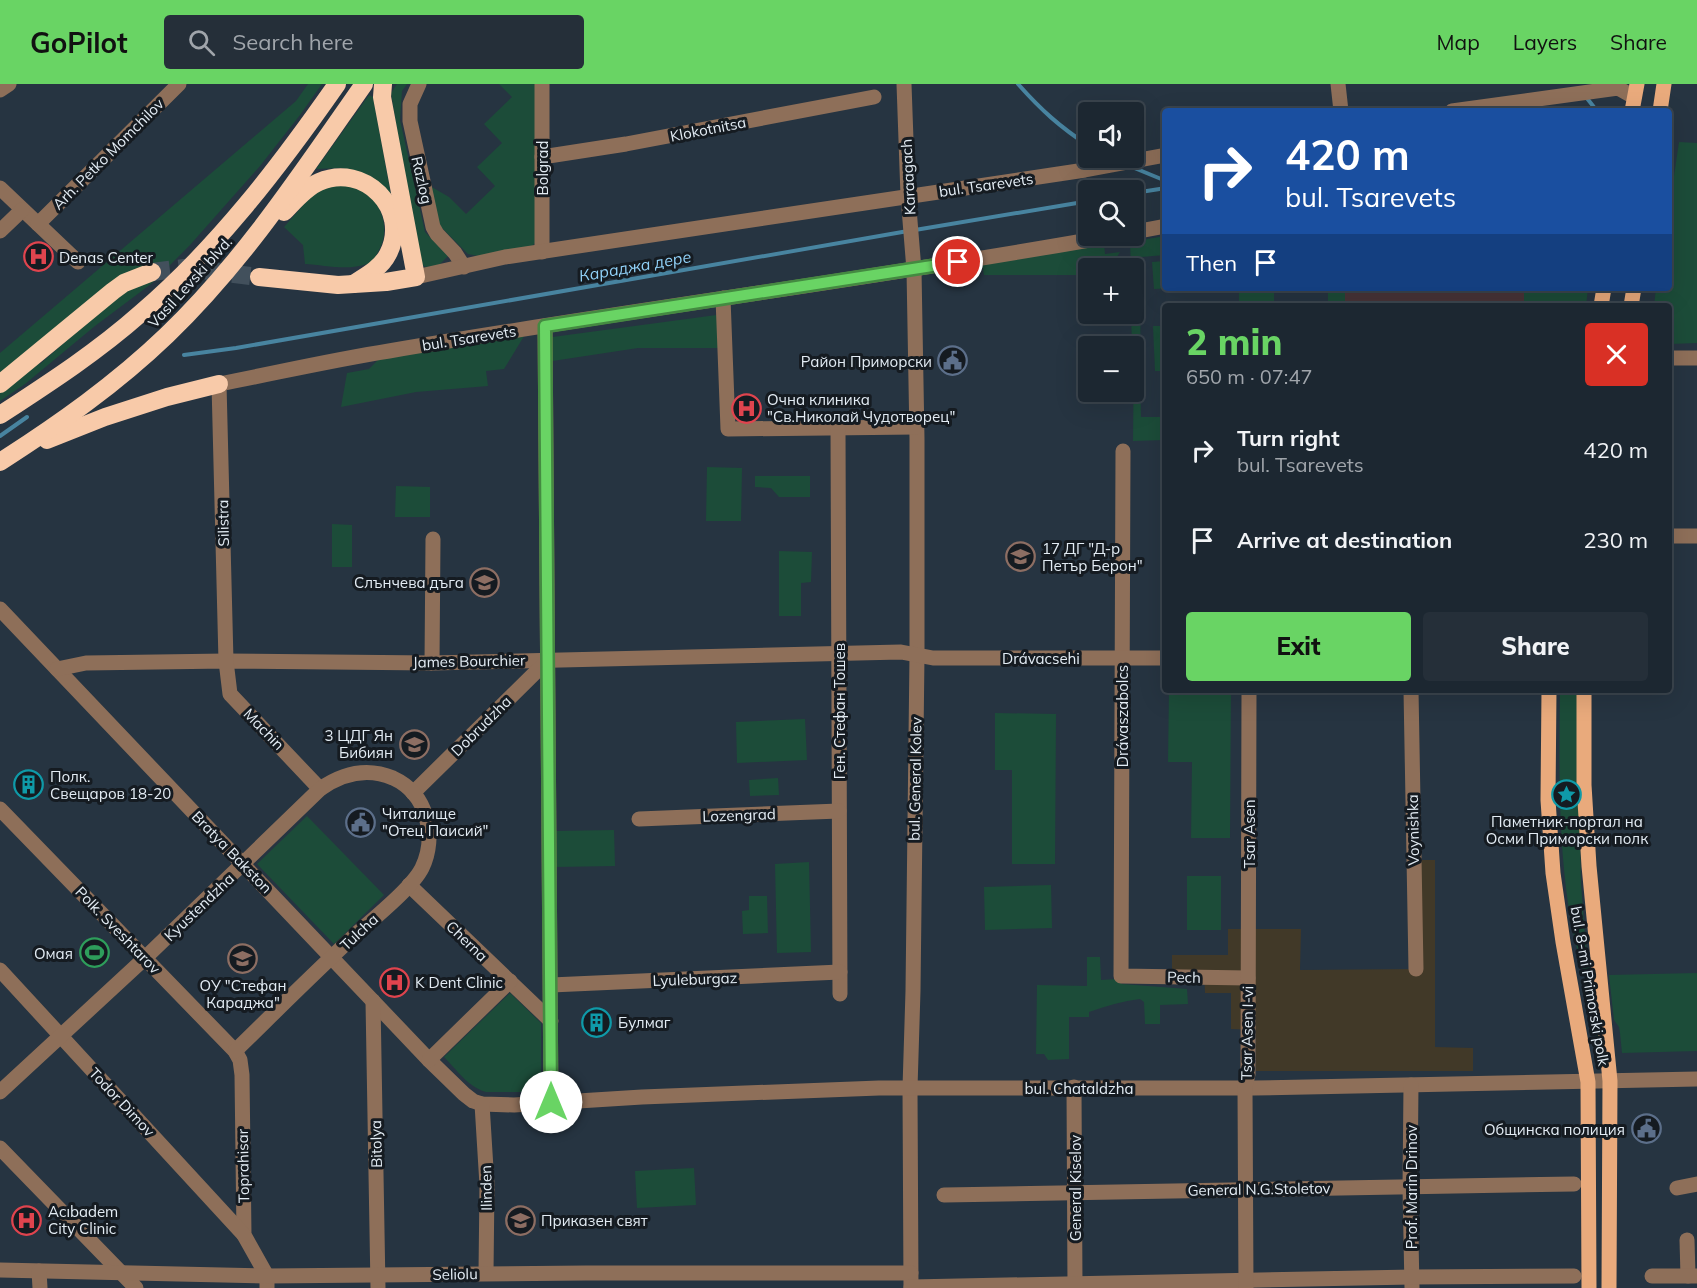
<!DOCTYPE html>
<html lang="en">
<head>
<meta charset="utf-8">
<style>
	body { margin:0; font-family:Mulish,sans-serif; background:#252f39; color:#f1f3f6; height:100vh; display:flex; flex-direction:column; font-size:22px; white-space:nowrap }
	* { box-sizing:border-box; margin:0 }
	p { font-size:20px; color:#a0a5ab }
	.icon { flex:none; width:33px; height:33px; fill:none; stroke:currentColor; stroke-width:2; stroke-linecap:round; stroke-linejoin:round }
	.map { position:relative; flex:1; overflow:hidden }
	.side { position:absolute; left:1162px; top:219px; width:510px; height:390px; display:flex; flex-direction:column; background:#1c2731; border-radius:6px; box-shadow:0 6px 24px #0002,0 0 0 2px #3a444d }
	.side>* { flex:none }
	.banner { position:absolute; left:1162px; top:24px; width:510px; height:183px; border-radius:6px; box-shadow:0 6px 24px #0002,0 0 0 2px #3a444d; background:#1a4fa0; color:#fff; overflow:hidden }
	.controls { position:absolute; left:1078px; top:18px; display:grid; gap:12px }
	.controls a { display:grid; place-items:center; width:66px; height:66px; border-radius:6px; background:#1c2731; box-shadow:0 6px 24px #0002,0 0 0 2px #3a444d; font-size:30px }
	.pin { position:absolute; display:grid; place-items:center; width:51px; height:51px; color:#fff; margin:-26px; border:3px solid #fff; border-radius:50%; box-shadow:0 2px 6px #0007 }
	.me { position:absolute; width:66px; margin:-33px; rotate:0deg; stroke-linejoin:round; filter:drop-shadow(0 0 4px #0008) }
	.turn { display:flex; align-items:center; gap:21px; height:126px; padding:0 24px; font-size:27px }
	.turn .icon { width:78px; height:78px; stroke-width:2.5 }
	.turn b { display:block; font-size:42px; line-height:51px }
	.then { display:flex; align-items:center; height:57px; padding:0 24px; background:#0003; gap:12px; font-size:22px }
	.round { display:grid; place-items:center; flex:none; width:63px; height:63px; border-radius:6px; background:#252f39 }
	.headline { display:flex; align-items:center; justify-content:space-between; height:102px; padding:0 24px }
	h1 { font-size:36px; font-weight:800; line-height:45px; color:#69d464 }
	.cta { display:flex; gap:12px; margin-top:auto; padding:12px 24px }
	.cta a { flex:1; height:69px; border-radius:6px; background:#69d464; color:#111; font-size:24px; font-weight:800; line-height:69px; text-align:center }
	.cta a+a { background:#252f39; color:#f1f3f6 }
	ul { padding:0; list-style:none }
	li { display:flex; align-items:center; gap:18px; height:90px; padding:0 24px }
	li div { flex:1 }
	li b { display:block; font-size:22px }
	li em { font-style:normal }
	header { display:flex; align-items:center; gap:36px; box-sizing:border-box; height:84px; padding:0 30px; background:#69d464; color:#111 }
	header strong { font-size:28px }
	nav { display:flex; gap:33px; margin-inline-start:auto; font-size:21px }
	.search { width:420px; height:54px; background:#252f39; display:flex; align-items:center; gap:15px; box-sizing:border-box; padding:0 21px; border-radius:6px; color:#a0a5ab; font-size:22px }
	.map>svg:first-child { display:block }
</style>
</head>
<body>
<header>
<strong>GoPilot</strong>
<div class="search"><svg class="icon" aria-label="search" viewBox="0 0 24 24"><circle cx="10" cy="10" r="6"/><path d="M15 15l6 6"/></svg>Search here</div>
<nav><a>Map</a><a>Layers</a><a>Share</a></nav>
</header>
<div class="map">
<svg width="1697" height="1204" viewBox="0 0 1697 1204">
	<rect width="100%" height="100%" fill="#263441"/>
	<path fill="#413928" d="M1420 776H1435V963L1473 964V987H1256V946L1231 945V909H1205L1204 886H1172V871H1228V845H1301L1300 886 1416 885Z"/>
	<rect fill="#483438" x="1345" y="204" width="179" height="18"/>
	<g fill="#1c4c39">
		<path d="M308 0H322L300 31 260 82 190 161 151 200 95 242 25 300 0 317V309L38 278 40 280 151 183 0 295V269L296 17Z"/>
		<path d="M397 0H407L402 7 400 36 425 148 448 172 439 181 426 183 422 181 418 173 391 9Z"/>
		<path d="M499 0H536L535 159 532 162 478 172 468 170 440 142 430 102 449 113 466 130 495 102 477 83 502 59 484 40 512 13Z"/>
		<path d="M369 11 373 13 393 122 351 86 341 84 316 85Z"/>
		<path d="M1679 58 1697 59V259L1670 260V222H1654L1656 204H1670V119Z"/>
		<path d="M346 101C352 103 358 105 364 108 383 119 390 147 379 166 376 172 373 178 367 180 348 187 324 181 305 180L303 161 284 143 320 102Z"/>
		<path d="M1165 152V171L1141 173 1140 293 1141 333H1165V356L1133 357 1134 262H1132L1131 230H1134V184H1131L1130 158Z"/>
		<path d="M1104 160 1105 170 1120 168 1110 184H1089V191H984L981 175Z"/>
		<path d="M1165 177 1166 204H1175L1154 205 1152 178Z"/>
		<rect x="1239" y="204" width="35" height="18"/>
		<rect x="1328" y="204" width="17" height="18"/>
		<path d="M1524 204H1588L1586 222H1524Z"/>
		<path d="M724 230 725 264H638L546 278 545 254Z"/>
		<path d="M1153 242H1165V287H1155Z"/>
		<path d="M529 244 504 285 486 287 488 302 416 308 341 323 347 289 369 285 387 267Z"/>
		<path d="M707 383 742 384 741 437H706Z"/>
		<path d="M755 392H810V413H779L771 404 755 403Z"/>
		<path d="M396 402 430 403V433H395Z"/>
		<path d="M332 440 352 441V483H332Z"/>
		<path d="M779 467 812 468 811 498 801 499V532H779Z"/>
		<path d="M1169 606H1231L1230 754H1191L1192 678H1168Z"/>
		<path d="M1560 606H1577L1581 799 1585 853 1600 956H1597C1594 937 1591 916 1586 897 1580 873 1572 851 1569 826 1558 753 1559 680 1560 606Z"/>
		<path d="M995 629 1056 630 1055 780H1012V686H995Z"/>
		<path d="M805 635 807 676 737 679 736 638Z"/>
		<path d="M778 694 779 711 750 712 749 696Z"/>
		<path d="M307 732 384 811 334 860 257 780Z"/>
		<path d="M614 746 615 782 555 783V747Z"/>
		<path d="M809 778 811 868 777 869 775 780Z"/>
		<rect x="1187" y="792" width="34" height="54"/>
		<path d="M1051 801 1052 844 985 846 984 803Z"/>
		<path d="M749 812H767L768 849 743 850 742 827 749 826Z"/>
		<path d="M1087 873H1100L1101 896 1117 895 1122 900 1187 905 1188 920 1160 921V940H1145L1144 918 1140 915C1123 917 1106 922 1089 928V933H1069V975L1048 976 1044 970H1036L1037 901 1087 902Z"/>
		<path d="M1697 889V967L1622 969 1620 949 1619 943 1614 936 1609 891Z"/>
		<path d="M510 909 541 939V1008H486C468 1003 457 986 444 973Z"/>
		<path d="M694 1084 696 1121 637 1124 635 1087Z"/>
	</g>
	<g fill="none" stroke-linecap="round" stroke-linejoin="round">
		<g stroke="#4884a0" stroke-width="4">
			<path d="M1018 0C1041 26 1060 43 1089 62"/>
			<path d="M1586 13 1597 27"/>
			<path d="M1132 83 1166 97"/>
			<path d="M1134 109 1166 104"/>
			<path d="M915 146 1089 117"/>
			<path d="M184 271 236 264 908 147"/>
			<path d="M0 352 27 333"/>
		</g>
		<path stroke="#42505c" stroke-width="18" stroke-dasharray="18 9" stroke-linecap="butt" d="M152 188 184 184 259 193"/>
		<g stroke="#8e6f59" stroke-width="15">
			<path d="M419 0 410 20V37L433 143 437 150 455 169 464 183"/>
			<path d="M542 0V168"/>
			<path d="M904 0 908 112 914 186 917 355V571L913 907 910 1004 911 1204"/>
			<path d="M1338 0 1341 27"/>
			<path d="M0 6 9 0"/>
			<path d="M1452 27 1618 4 1634 13"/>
			<path d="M542 73 626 60 874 13"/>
			<path d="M0 104 78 178"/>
			<path d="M38 140 179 0"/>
			<path d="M0 147 22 126"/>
			<path d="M1134 148 1166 142"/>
			<path d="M416 193 505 173 1085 86 1166 71"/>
			<path d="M723 214 728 345 916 343"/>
			<path d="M545 242 551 1018"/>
			<path d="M1670 274H1697"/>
			<path d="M838 343 840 910"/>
			<path d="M1123 367 1121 892 1248 894"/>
			<path d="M1670 452H1697"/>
			<path d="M0 525 429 976 464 1010 473 1017 482 1020 514 1021 642 1013 879 1004H1254L1697 995"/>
			<path d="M432 579 433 455"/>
			<path d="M57 585 86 579 226 577 432 579 901 568 933 574H1166"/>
			<path d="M1411 606 1416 885"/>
			<path d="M320 705 230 610 226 577 219 300C276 289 332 276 389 267 629 226 872 195 1112 152"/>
			<path d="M413 709 548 576"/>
			<path d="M0 725 235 967 240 976 242 991 244 1151 267 1192V1204"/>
			<path d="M639 735 839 727"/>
			<path d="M409 801 551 937"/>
			<path d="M0 886 244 1151"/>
			<path d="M551 901 840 888"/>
			<path d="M373 917 378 1204"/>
			<path d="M429 976 510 897"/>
			<path d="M1411 1001 1410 1104 1412 1204"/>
			<path d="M1074 1003 1075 1204"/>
			<path d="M0 1008 145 874 320 705C343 689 367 683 393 694 428 710 437 753 422 784 412 804 372 836 354 852 314 889 275 928 235 967"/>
			<path d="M482 1020 487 1101 486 1189"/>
			<path d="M0 1064 136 1204"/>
			<path d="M1677 1104 1697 1100"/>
			<path d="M944 1111C1154 1106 1364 1105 1574 1100"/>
			<path d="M1687 1156 1688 1192"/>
			<path d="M0 1186 267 1192 586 1189H911"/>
			<path d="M39 1187 40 1204"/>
			<path d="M1652 1192H1697"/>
			<path d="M911 1203 1412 1193 1574 1192"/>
			<path d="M1246 1204 1245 1004 1248 990 1249 606"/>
		</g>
		<g stroke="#e9aa7c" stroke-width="15">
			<path d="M1632 27 1637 0"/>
			<path d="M1660 27 1664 0"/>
			<path d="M1601 222 1604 204"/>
			<path d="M1631 222 1634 204"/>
			<path d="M1549 606 1548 716 1553 789 1563 858 1588 998 1589 1204"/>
			<path d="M1584 606V701L1589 782 1610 997 1609 1204"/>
		</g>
		<g stroke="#f8caa9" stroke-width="18">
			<path d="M284 128C294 118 305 104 319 98 364 78 411 125 388 170 381 184 366 192 353 200"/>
			<path d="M259 193 338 201 386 198 416 193 382 13 383 0"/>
			<path d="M0 300 113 207 124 199 152 188"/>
			<path d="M0 331C49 299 97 268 141 229 218 163 279 83 337 0"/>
			<path d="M47 356 105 333 167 313 219 300"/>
			<path d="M0 378C59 340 116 300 167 251 244 177 303 87 364 0"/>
		</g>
	</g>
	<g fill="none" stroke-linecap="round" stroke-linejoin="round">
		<defs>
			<path id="route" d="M551 1018 545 242 958 178"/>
		</defs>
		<use href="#route" stroke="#448a41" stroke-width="15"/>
		<use href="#route" stroke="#69d464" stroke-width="10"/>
	</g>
	<defs>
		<symbol id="hospital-ring" viewBox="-11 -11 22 22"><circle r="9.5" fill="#151b21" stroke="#e0444e" stroke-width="1.5"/><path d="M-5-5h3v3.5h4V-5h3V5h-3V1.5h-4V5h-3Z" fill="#e0444e"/></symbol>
		<symbol id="civic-ring" viewBox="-11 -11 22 22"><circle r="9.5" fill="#151b21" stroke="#5c6f8a" stroke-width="1.5"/><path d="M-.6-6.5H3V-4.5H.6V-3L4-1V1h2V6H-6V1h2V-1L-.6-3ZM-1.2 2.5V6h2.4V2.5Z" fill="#5c6f8a"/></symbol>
		<symbol id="school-ring" viewBox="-11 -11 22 22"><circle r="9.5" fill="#151b21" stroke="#8d6e63" stroke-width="1.5"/><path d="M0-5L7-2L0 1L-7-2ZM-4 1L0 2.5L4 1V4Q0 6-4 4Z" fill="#8d6e63"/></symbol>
		<symbol id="building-ring" viewBox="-11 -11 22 22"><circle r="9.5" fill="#151b21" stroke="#0f9aa8" stroke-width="1.5"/><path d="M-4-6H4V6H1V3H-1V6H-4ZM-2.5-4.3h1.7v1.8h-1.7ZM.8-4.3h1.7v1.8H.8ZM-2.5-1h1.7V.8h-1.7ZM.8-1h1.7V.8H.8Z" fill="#0f9aa8"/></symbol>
		<symbol id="sight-ring" viewBox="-11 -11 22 22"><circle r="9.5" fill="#151b21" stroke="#0f9aa8" stroke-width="1.5"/><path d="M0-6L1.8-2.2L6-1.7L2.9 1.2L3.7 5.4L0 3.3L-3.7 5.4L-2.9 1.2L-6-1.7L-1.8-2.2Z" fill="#0f9aa8"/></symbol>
		<symbol id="stadium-ring" viewBox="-11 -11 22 22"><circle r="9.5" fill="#151b21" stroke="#2e9e5b" stroke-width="1.5"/><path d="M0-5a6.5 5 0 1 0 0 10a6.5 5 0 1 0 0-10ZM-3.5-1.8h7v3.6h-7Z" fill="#2e9e5b"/></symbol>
	</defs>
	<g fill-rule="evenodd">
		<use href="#hospital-ring" x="22" y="156" width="33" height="33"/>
		<use href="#civic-ring" x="936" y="260" width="33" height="33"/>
		<use href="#hospital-ring" x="730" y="308" width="33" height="33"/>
		<use href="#school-ring" x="1004" y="456" width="33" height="33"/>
		<use href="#school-ring" x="468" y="482" width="33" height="33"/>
		<use href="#school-ring" x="398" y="644" width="33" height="33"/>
		<use href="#building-ring" x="12" y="684" width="33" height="33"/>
		<use href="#sight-ring" x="1550" y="694" width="33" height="33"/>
		<use href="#civic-ring" x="344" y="722" width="33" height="33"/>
		<use href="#stadium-ring" x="78" y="852" width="33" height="33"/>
		<use href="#school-ring" x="226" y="858" width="33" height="33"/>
		<use href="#hospital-ring" x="378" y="882" width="33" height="33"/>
		<use href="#building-ring" x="580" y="922" width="33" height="33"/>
		<use href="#civic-ring" x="1630" y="1028" width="33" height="33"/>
		<use href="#hospital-ring" x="10" y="1120" width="33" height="33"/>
		<use href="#school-ring" x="504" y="1120" width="33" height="33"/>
	</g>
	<g text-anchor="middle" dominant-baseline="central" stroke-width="6" stroke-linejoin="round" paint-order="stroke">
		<g font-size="15" fill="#e3ecf4" stroke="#151b21">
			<text transform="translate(708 45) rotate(-11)">Klokotnitsa</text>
			<text transform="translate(108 70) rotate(-45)">Arh. Petko Momchilov</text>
			<text transform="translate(542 84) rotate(-90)">Bolgrad</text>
			<text transform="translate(908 93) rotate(-93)">Karaagach</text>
			<text transform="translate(422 96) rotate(77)">Razlog</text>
			<text transform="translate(986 101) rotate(-8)">bul. Tsarevets</text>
			<text transform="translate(190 198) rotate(-48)">Vasil Levski blvd.</text>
			<text transform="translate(469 254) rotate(-9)">bul. Tsarevets</text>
			<text transform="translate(223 439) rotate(-91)">Silistra</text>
			<text x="1041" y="574">Drávacsehi</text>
			<text transform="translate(469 577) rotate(-1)">James Bourchier</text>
			<text transform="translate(839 627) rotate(-90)">Ген. Стефан Тошев</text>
			<text transform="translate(1122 632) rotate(-90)">Drávaszabolcs</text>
			<text transform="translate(481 642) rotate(-45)">Dobrudzha</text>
			<text transform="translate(264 645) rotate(46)">Machin</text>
			<text transform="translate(915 695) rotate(-89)">bul. General Kolev</text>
			<text transform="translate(739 731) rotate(-2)">Lozengrad</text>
			<text transform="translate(1413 746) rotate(-91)">Voynishka</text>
			<text transform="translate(1249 750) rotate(-90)">Tsar Asen</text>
			<text transform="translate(232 768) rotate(46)">Bratya Bakston</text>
			<text transform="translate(199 823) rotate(-44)">Kyustendzha</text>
			<text transform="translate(118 846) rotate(46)">Polk. Sveshtarov</text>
			<text transform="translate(359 848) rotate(-43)">Tulcha</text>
			<text transform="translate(467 857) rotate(44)">Cherna</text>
			<text transform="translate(1184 893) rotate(1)">Pech</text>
			<text transform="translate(695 895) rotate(-2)">Lyuleburgaz</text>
			<text transform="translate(1590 902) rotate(80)">bul. 8-mi Primorski polk</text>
			<text transform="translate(1247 949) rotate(-89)">Tsar Asen I-vi</text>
			<text x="1079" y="1004">bul. Chataldzha</text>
			<text transform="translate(122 1018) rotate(47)">Todor Dimov</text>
			<text transform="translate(376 1060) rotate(-91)">Bitolya</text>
			<text transform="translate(243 1082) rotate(-91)">Toprahisar</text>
			<text transform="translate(1411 1103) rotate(-90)">Prof. Marin Drinov</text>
			<text transform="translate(486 1104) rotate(-91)">Ilinden</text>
			<text transform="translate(1075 1104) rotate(-90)">General Kiselov</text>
			<text transform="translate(1259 1105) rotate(-1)">General N.G.Stoletov</text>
			<text transform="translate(455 1190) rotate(-1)">Seliolu</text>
		</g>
		<g font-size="15" fill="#e3ecf4" stroke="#151b21" text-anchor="start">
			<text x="59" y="173">Denas Center</text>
			<text x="932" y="277" text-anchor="end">Район Приморски</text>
			<text x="767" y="315">Очна клиника<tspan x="767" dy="17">"Св.Николай Чудотворец"</tspan></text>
			<text x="1042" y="464">17 ДГ "Д-р<tspan x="1042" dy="17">Петър Берон"</tspan></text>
			<text x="464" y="498" text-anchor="end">Слънчева дъга</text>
			<text x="393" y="651" text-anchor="end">3 ЦДГ Ян<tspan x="393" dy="17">Бибиян</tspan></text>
			<text x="50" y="692">Полк.<tspan x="50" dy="17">Свещаров 18-20</tspan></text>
			<text x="382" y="729">Читалище<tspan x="382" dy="17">"Отец Паисий"</tspan></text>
			<text x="1567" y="737" text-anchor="middle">Паметник-портал на<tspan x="1567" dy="17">Осми Приморски полк</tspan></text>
			<text x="73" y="869" text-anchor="end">Омая</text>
			<text x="415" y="898">K Dent Clinic</text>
			<text x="243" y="901" text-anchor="middle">ОУ "Стефан<tspan x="243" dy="17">Караджа"</tspan></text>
			<text x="618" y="938">Булмаг</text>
			<text x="1625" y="1045" text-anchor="end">Общинска полиция</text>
			<text x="48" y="1127">Acıbadem<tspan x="48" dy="17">City Clinic</tspan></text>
			<text x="541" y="1136">Приказен свят</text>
		</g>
		<g font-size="16" font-style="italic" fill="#91d2f9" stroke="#151b21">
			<text transform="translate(635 182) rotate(-10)">Караджа дере</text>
		</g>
	</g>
</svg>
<div class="controls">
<a><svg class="icon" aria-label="sound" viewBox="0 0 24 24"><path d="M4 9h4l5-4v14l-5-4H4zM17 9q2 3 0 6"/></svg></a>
<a><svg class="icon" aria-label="search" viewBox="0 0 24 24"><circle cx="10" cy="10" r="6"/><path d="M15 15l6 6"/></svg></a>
<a>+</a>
<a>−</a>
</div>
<div class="pin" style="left:958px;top:178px;background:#d93025"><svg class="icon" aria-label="arrive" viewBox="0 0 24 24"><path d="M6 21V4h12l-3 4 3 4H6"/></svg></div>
<svg class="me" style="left:551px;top:1018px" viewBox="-20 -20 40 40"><circle r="19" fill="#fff"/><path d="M0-13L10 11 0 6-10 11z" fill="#69d464"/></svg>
<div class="banner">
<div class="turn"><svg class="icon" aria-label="right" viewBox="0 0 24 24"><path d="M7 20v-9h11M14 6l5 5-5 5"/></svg><div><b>420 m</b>bul. Tsarevets</div></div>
<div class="then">Then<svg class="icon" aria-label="arrive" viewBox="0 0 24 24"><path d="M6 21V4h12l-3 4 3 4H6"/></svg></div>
</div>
<section class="side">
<div class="headline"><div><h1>2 min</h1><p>650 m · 07:47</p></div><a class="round" style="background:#d93025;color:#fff"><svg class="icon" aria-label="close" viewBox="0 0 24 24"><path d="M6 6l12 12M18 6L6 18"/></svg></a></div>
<ul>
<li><svg class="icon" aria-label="right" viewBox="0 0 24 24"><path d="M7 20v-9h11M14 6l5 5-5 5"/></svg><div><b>Turn right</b><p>bul. Tsarevets</p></div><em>420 m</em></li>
<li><svg class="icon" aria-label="arrive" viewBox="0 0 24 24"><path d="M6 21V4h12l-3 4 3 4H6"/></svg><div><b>Arrive at destination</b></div><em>230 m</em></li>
</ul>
<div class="cta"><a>Exit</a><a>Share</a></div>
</section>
</div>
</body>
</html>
